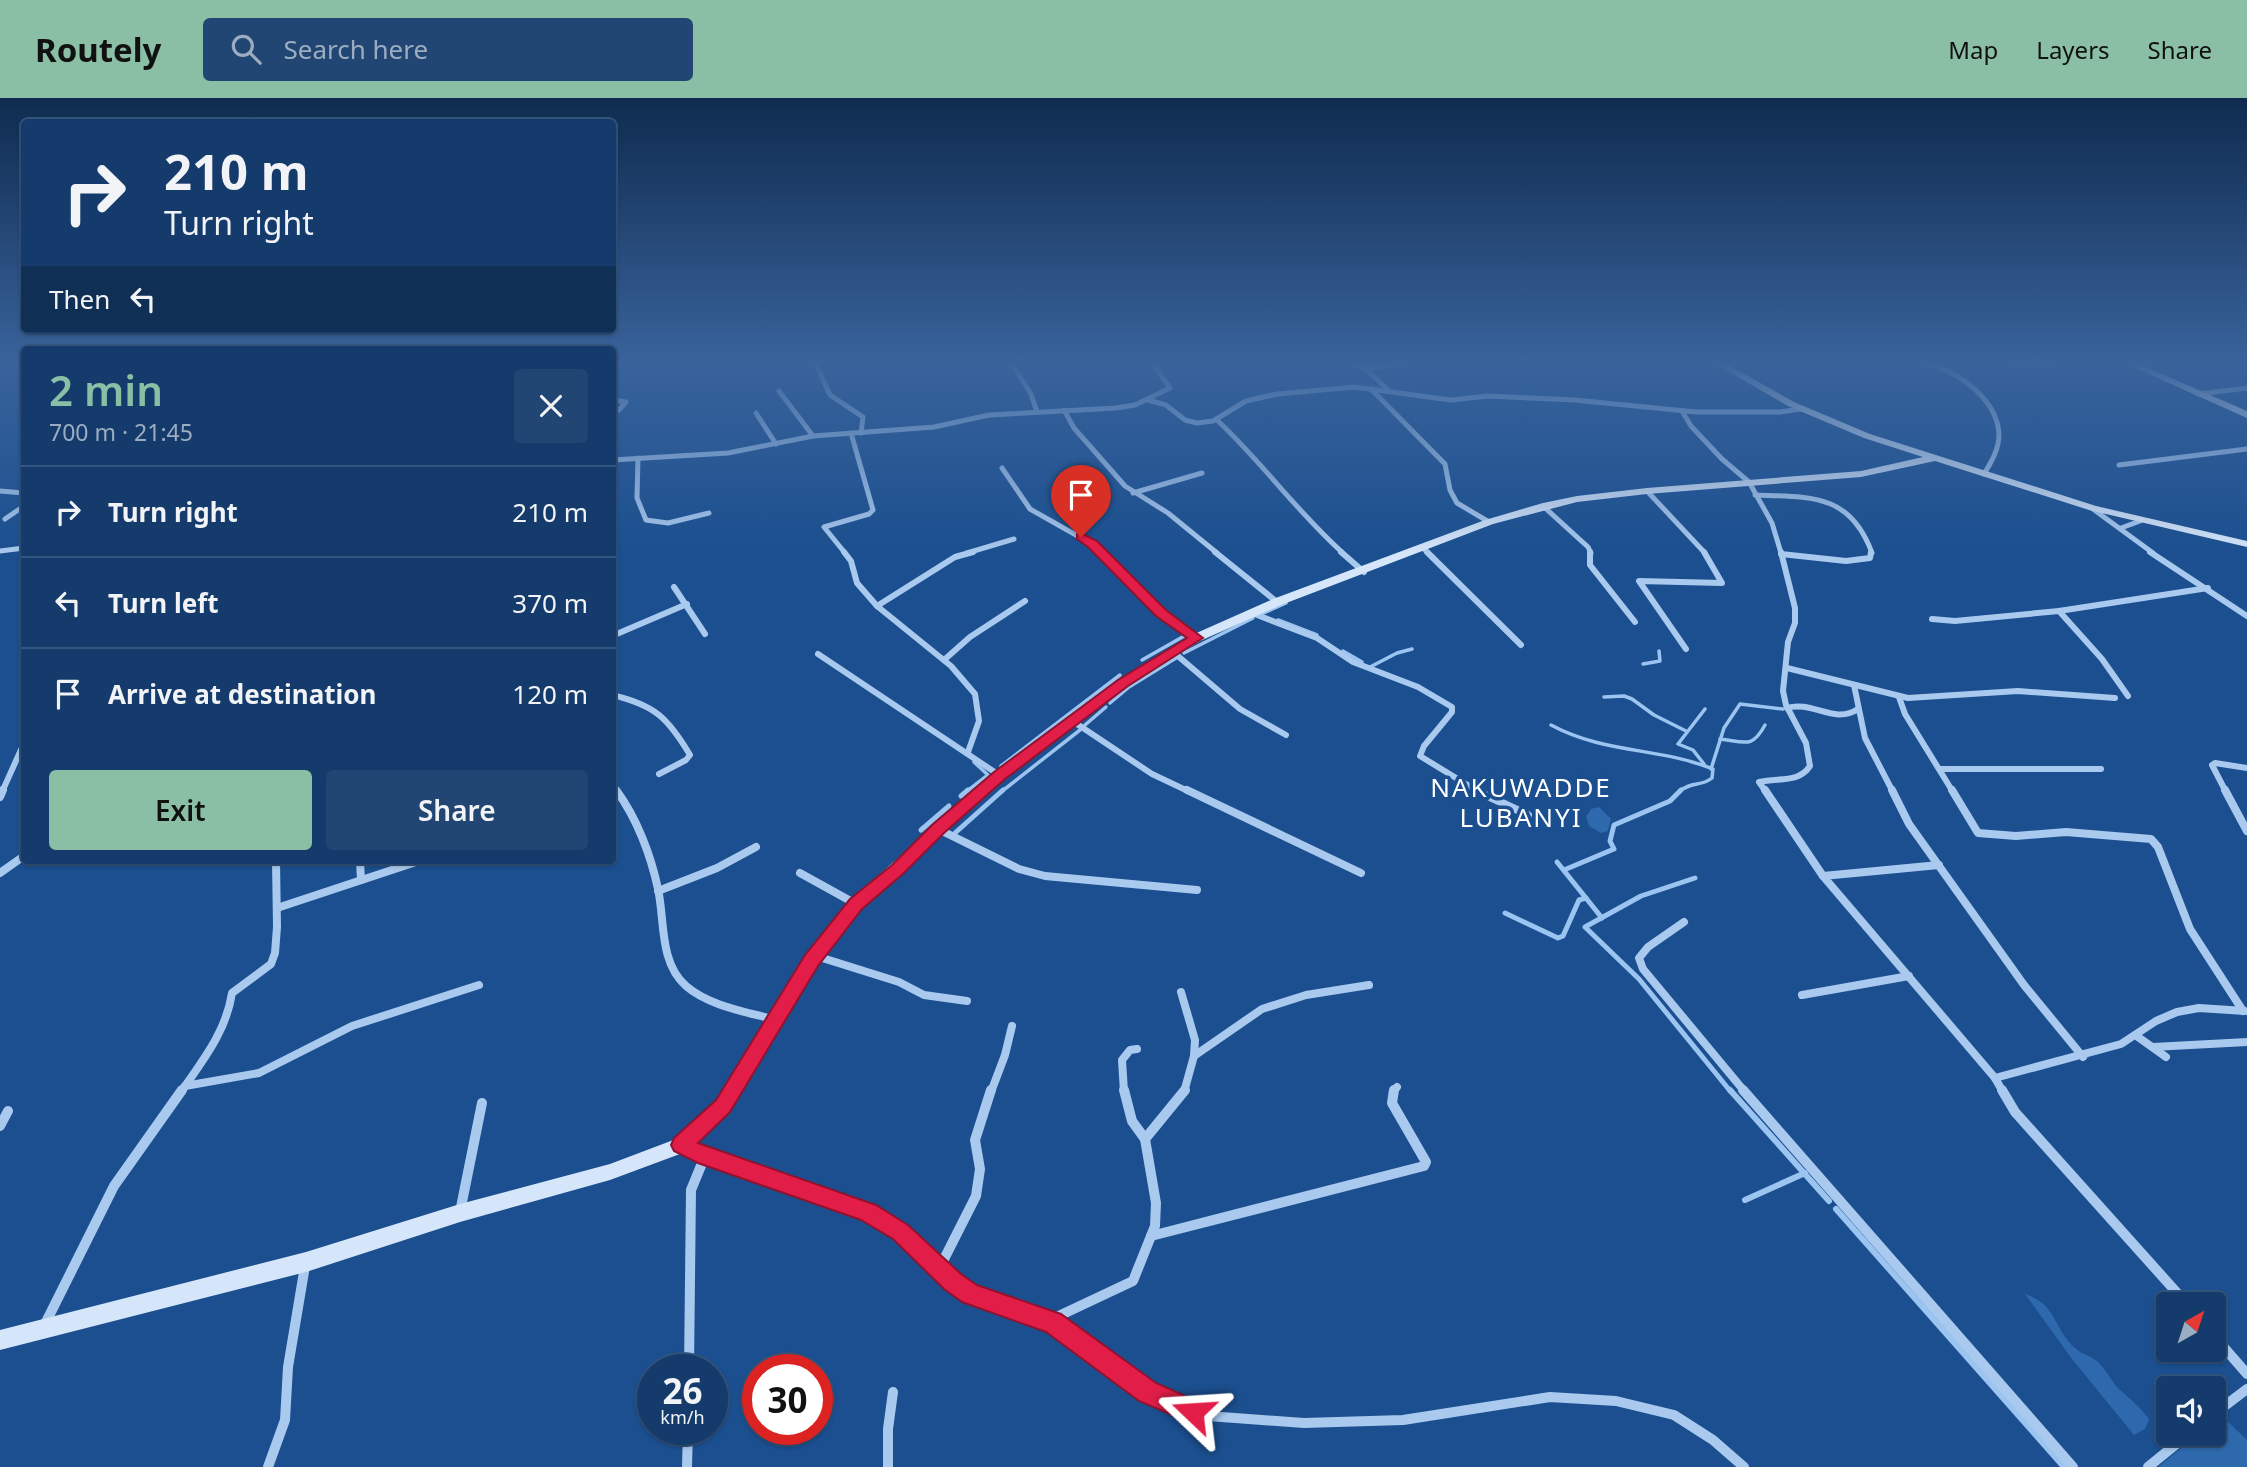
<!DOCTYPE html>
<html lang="en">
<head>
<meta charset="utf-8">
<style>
	body { margin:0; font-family:"Noto Sans",sans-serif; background:#214673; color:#f1f3f6; height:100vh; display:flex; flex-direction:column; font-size:26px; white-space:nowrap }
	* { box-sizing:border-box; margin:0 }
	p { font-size:23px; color:#9dadc1 }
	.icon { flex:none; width:38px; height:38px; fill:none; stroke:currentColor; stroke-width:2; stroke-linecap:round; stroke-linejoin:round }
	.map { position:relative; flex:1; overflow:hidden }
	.side { position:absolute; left:21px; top:248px; width:595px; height:518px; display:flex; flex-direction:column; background:#143b6b; border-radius:7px; box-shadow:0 2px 5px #0004,0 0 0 2px #33557e }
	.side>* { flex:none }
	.guide { position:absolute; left:21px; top:21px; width:595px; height:214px; border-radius:7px; box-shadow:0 2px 5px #0004,0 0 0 2px #33557e; background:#143b6b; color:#f1f3f6; overflow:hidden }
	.needle { width:46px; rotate:39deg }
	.fabs { position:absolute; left:2156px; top:1194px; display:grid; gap:14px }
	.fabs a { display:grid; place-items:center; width:70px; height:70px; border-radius:7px; background:#143b6b; box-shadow:0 2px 5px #0004,0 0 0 2px #33557e; font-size:35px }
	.speed { position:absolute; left:637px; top:1256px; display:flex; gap:14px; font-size:35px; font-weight:700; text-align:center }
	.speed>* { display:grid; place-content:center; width:91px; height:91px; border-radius:50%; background:#143b6b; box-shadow:0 2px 5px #0004,0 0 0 2px #33557e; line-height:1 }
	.speed small { font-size:18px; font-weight:400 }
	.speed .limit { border:10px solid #d22; background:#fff; color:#111 }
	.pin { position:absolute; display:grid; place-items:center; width:60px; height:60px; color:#fff; margin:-72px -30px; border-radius:50% 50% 50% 0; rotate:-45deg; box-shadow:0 0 7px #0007 }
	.pin .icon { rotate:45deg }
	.me { position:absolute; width:77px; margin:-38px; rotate:290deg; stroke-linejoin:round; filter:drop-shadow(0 0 5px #0008) }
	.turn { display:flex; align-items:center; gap:24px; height:147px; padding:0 28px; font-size:32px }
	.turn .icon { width:91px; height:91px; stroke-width:2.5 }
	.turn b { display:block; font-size:49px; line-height:60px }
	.then { display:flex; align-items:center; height:66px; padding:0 28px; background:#0003; gap:14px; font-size:26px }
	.round { display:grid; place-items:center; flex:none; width:74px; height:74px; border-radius:7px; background:#214673 }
	.overview { display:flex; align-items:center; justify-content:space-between; height:119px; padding:0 28px }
	h1 { font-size:42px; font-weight:600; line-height:52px; color:#8abfa5 }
	.primary-button { display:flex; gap:14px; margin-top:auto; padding:14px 28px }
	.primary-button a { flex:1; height:80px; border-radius:7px; background:#8abfa5; color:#111; font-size:28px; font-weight:600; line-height:80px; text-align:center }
	.primary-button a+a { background:#214673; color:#f1f3f6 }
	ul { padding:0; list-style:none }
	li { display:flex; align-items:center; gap:21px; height:91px; padding:0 28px; border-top:2px solid #33557e }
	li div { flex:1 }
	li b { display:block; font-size:26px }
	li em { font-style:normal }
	header { display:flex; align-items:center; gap:42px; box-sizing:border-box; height:98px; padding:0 35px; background:#8abfa5; color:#111 }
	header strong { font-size:33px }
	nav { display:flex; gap:38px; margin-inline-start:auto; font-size:24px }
	.search { width:490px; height:63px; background:#214673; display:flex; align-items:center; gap:18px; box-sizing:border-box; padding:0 24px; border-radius:7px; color:#9dadc1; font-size:26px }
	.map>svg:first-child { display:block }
</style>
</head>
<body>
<header>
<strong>Routely</strong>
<div class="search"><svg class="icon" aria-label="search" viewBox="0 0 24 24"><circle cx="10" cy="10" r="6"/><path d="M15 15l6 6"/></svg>Search here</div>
<nav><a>Map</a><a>Layers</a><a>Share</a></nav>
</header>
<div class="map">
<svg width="2247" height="1369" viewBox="0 0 2247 1369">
	<rect width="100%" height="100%" fill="#1b4f8f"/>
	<g fill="#2e69ad">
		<path d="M1599 709 1611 721 1608 733 1601 735 1589 728 1586 719 1591 711Z"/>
		<path d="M2025 1196C2057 1206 2053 1230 2075 1250 2081 1256 2092 1258 2098 1264 2106 1272 2111 1282 2118 1290 2129 1300 2140 1309 2149 1321L2145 1331 2134 1337 2072 1261Z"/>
		<path d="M2222 1318 2247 1342V1369H2158L2200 1335H2214V1324Z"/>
	</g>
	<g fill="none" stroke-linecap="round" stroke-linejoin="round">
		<g stroke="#9cc4f0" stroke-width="3.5">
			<path d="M1259 517 1286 505"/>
			<path d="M1278 522 1317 537"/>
			<path d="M1343 553 1362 564"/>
			<path d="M1184 555 1253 520"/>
			<path d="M1142 562 1186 537"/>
			<path d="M1643 566 1660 563 1659 553"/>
			<path d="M1370 569 1397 555 1412 551"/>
			<path d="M1604 599 1624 598 1632 601 1654 617 1686 633"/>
			<path d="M1110 605 1129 589 1176 560"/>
			<path d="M1085 627 1106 609"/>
			<path d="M1551 627C1605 656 1658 649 1713 671L1712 680C1701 689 1691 683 1679 694"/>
			<path d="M1720 641C1745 644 1752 651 1765 627"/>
			<path d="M1704 666 1693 652 1678 646 1705 611"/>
			<path d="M1001 668 1120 577"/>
			<path d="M1711 671 1724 630 1740 606 1783 611"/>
			<path d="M966 694 988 677 974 664"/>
			<path d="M1001 694 1080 632"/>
		</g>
		<g stroke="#9cc4f0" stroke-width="5">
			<path d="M961 698 968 692"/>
			<path d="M921 732 949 708"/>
			<path d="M955 735 1003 692"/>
			<path d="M1557 764 1602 820"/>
			<path d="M1564 772 1614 751 1610 743 1614 727 1670 703 1681 692"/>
			<path d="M1695 780 1641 798 1585 829 1639 881 1731 994"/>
			<path d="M1505 815 1558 840 1563 838 1579 802 1586 800"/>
		</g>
		<g stroke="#9cc4f0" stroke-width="6">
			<path d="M1730 992 1829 1103"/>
			<path d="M1745 1102 1805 1075"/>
			<path d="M1836 1111 2064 1369"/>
		</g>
		<g stroke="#a9c9ee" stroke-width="5">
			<path d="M815 264 830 297 863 319 861 335"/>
			<path d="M1011 264 1031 296 1037 314"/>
			<path d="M1349 264 1366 271 1388 292"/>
			<path d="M1919 264C1952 268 1997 299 1999 336 1999 351 1992 363 1984 376"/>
			<path d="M2008 265 2060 264"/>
			<path d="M1366 271 1407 264"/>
			<path d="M1371 291 1445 366 1450 392 1457 405 1489 424"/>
			<path d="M779 293 813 338"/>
			<path d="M2198 296 2247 290"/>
			<path d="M612 302 626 304 619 312"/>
			<path d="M1148 302 1166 307 1185 322 1197 325 1213 323 1246 303 1277 296 1355 289 1451 302 1488 298 1575 302 1696 314H1780L1801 311"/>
			<path d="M1064 312 1074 330 1125 388 1168 415 1217 455"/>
			<path d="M1682 313 1691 328 1722 361 1749 384 1772 425 1781 455"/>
			<path d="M756 315 776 346"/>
			<path d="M1217 322C1262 364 1297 414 1343 455"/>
			<path d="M638 360 637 400 646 422 668 425 709 415"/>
			<path d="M612 362 728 355 813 338 934 329 989 317 1116 310 1135 307 1170 290 1152 264"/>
			<path d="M2119 367 2247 351"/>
			<path d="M1002 370 1030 411 1092 446 1101 455"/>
			<path d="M0 393 24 395"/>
			<path d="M1647 393 1705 455"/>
			<path d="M1133 395 1202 375"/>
			<path d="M1755 397C1811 399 1850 395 1872 455"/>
			<path d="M1543 408 1588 449 1591 455"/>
			<path d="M2093 411 2153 455"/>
			<path d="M5 421 24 408"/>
			<path d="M2121 430 2140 423"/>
			<path d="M1423 450 1428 455"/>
			<path d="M0 453 24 450"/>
			<path d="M845 455 824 429 869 416 873 412 851 335"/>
			<path d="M967 455 1014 441"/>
		</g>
		<g stroke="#a9c9ee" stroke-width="6">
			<path d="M844 454 851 463 857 485 877 508 951 568 975 596 979 623 968 654"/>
			<path d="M1100 454 1161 515 1196 540"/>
			<path d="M1215 454 1277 504"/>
			<path d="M1341 454 1364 474"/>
			<path d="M1427 454 1521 547"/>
			<path d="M1590 454V467L1635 524"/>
			<path d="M2150 454 2247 518"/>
			<path d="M1781 456 1846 463 1870 460 1871 454"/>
			<path d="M674 489 705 536"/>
			<path d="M877 508 955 459 973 454"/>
			<path d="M2059 513 2102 561 2128 598"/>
			<path d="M1252 515 1317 540 1353 564 1418 589 1452 609V614L1424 648 1420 658 1479 694"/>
			<path d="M1932 521 1955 523 2059 513 2208 490"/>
			<path d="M612 538 687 506"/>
			<path d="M1686 551 1639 483 1722 485 1704 454"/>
			<path d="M1172 553 1240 611 1286 637"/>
			<path d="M818 556 999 677"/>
			<path d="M944 562 970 539 1025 503"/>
			<path d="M1787 570 1908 600 2018 593 2115 600"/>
			<path d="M1854 587 1865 640 1893 694"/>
			<path d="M612 597C655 607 668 620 690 657L686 662 659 676"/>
			<path d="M1899 599 1905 616 1953 694"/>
			<path d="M1787 610C1812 602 1834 627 1858 611"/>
			<path d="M1074 624 1152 676 1190 694"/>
			<path d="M1941 671H2101"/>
			<path d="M612 687 618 694"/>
			<path d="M2 694 24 645"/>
			<path d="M1766 694 1759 684C1778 679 1798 686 1810 668L1806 645 1786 607 1783 593 1788 544 1795 525V510L1781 454"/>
			<path d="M2226 694 2212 667 2215 665 2247 670"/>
		</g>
		<g stroke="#a9c9ee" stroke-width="8">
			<path d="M616 692C637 720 651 758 658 791 665 823 659 864 686 888 709 908 747 914 776 922"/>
			<path d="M1187 692 1361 775"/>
			<path d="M1475 692 1528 717"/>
			<path d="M1765 692 1823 778"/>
			<path d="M1892 692 1909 726 2024 887 2083 959"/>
			<path d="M1952 692 1978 735 2016 738 2066 734 2151 741 2158 749 2190 831 2243 913"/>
			<path d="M2225 692 2247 733"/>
			<path d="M0 699 3 692"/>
			<path d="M938 731 1019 771 1045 778 1197 792"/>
			<path d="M360 763 361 782"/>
			<path d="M1939 767 1823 778 1995 980 2003 994"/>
			<path d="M0 775 24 758"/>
			<path d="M800 775 856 806"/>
			<path d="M658 793 717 770 756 749"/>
			<path d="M277 810 419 763"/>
			<path d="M1684 824 1648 849 1639 860 1643 871 1745 994"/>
			<path d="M816 858 899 884 924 897 967 903"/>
			<path d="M1181 894 1195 942 1194 958"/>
			<path d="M1802 897 1909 878"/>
			<path d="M2138 939 2166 959"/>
			<path d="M2153 949 2247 944"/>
			<path d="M1995 980 2121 946 2156 923 2177 914 2199 910 2245 913"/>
			<path d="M185 988 259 975 352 928 479 887"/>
			<path d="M181 994C203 962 226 934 232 895L271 866 275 855 277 829 276 763"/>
			<path d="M991 994 1005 957 1012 928"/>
			<path d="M1124 994 1122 962 1130 952 1137 951"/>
			<path d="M1184 994 1194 958 1262 911 1306 897 1369 887"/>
			<path d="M1393 994 1397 989"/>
		</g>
		<g stroke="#a9c9ee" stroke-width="10">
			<path d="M1124 992 1132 1023 1145 1041"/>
			<path d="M1743 992 2073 1369"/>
			<path d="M2002 992 2015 1014 2187 1206"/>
			<path d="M0 1028 8 1013"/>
			<path d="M682 1047 705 1058 868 1114 900 1134 952 1184 970 1196 1053 1224 1147 1294 1177 1309 1208 1318 1304 1325 1403 1322 1550 1299 1616 1303 1674 1317 1713 1342 1744 1369"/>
			<path d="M460 1114 482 1005"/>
			<path d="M1151 1138 1424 1068 1426 1064 1392 1005 1394 992"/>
			<path d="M939 1171 976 1098 980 1071 975 1042 991 992"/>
			<path d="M1048 1223 1133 1183 1155 1128 1156 1105 1145 1041 1185 992"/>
			<path d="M44 1228 114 1088 182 992"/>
			<path d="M2214 1238 2247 1276"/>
			<path d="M689 1272 691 1092 705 1058"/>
			<path d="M2214 1316 2247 1291"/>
			<path d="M268 1369 285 1322 288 1269 305 1168"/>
			<path d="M687 1369 688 1332"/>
			<path d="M888 1369V1331L893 1294"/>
			<path d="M2148 1369 2190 1335"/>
		</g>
		<g fill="#d6e6fa" fill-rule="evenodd">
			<path d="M1712 264H1723L1794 304 1870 336 2096 408 2247 443V449L2089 412 1935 363 1861 379 1647 396 1577 404 1493 426 1281 507 1200 543 1128 588 1004 680 861 810 818 867 729 1014 688 1053 610 1082 460 1124 306 1174 0 1252V1232L306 1154 460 1106 610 1066 676 1041 717 1002 806 859 851 802 994 674 1118 582 1192 537 1273 501 1485 422 1543 405 1577 398 1647 390 1861 373 1923 359 1864 340 1788 308Z"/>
			<path d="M2122 264H2134L2247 313V320Z"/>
		</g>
	</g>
	<linearGradient id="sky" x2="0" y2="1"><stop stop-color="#0f2b4f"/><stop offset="0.58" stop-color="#39639b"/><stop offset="1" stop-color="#39639b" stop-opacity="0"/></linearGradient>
	<rect width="2247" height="456" fill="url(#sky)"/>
	<path fill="#e11d48" stroke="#92132f" stroke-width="2" d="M1081 435 1097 443 1166 512 1203 540 1128 588 1005 681 944 735 904 775 862 811 818 868 730 1014 698 1045 876 1107 908 1127 961 1176 977 1187 1061 1216 1156 1285 1201 1305 1205 1314 1201 1322 1193 1326 1139 1303 1046 1234 962 1204 944 1191 893 1141 861 1122 698 1065 674 1053 671 1047 674 1040 716 1002 805 857 850 801 892 767 932 727 994 674 1118 582 1187 540 1156 518 1088 449 1077 441V436Z"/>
	<g text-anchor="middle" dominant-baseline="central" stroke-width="7" stroke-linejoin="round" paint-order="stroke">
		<g font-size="26" letter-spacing="2" fill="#fff" stroke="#1b4f8f">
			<text x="1521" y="689">NAKUWADDE<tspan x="1521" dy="30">LUBANYI</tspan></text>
		</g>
	</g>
</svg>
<div class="fabs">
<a><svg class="needle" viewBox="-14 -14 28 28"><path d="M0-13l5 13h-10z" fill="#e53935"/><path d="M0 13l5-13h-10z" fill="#9dadc1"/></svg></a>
<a><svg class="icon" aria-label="sound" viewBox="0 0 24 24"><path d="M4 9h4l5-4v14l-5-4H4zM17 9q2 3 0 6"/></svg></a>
</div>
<div class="speed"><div>26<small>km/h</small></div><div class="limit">30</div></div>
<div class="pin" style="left:1081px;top:439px;background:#d93025"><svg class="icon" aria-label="arrive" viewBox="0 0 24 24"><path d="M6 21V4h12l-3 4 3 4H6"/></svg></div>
<svg class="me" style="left:1193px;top:1314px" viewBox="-20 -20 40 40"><path d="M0-17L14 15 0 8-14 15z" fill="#e11d48" stroke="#fff" stroke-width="4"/></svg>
<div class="guide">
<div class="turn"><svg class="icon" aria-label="right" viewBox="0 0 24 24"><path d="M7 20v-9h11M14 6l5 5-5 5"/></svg><div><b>210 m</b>Turn right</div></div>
<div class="then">Then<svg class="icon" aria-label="left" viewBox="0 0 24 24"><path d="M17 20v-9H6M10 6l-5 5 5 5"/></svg></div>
</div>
<section class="side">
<div class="overview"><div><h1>2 min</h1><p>700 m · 21:45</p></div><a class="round"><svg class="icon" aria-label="close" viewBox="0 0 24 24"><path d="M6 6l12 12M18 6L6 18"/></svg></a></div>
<ul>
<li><svg class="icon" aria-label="right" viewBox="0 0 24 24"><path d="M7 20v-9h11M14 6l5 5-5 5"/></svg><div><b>Turn right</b></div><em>210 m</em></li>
<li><svg class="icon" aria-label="left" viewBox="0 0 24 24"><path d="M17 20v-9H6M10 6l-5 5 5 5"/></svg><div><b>Turn left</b></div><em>370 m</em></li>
<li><svg class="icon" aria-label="arrive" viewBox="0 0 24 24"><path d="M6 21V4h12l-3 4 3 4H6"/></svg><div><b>Arrive at destination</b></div><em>120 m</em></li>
</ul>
<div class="primary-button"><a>Exit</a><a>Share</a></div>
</section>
</div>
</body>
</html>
